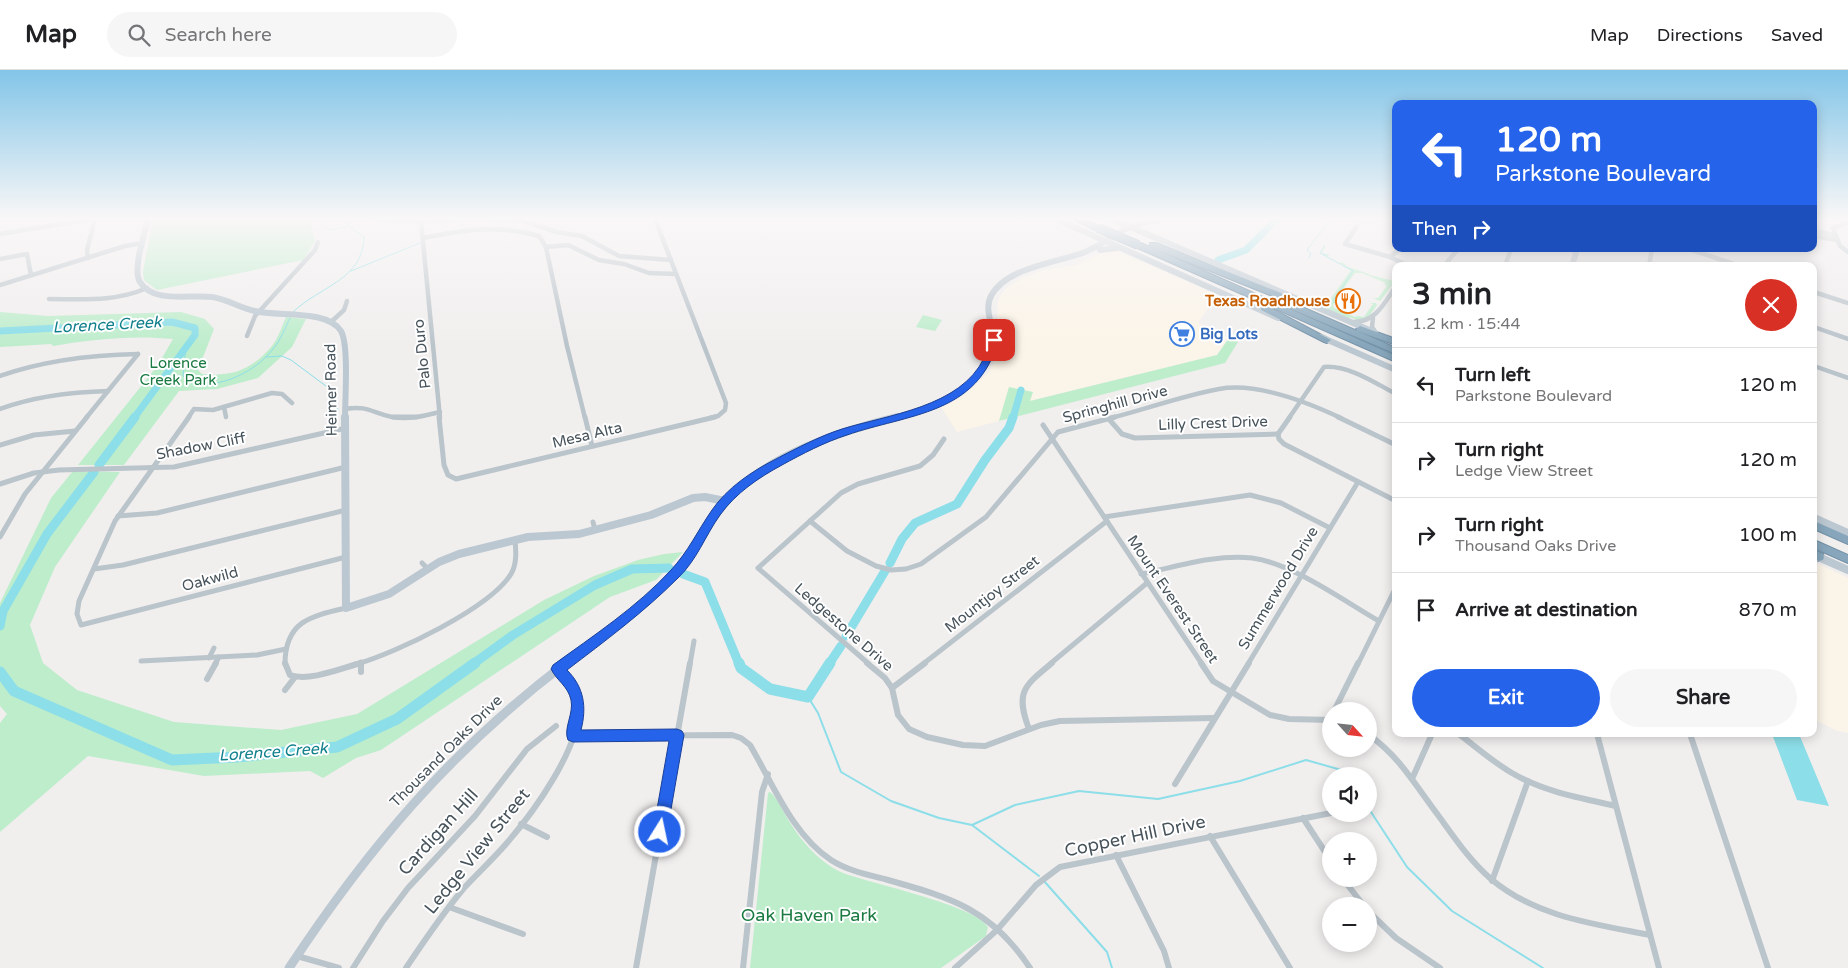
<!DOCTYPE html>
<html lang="en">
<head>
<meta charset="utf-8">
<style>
	body { margin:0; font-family:"Varela Round",sans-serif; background:#f6f6f6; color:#202124; height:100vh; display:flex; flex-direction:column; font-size:19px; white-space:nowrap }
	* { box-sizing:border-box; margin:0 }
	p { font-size:16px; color:#757577 }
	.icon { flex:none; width:28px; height:28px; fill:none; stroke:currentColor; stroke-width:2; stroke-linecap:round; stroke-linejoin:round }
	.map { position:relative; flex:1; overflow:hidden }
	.drawer { position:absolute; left:1392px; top:192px; width:425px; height:475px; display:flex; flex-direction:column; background:#fff; border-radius:10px; box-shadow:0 2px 12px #0003 }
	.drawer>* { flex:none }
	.banner { position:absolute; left:1392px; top:30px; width:425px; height:152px; border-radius:10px; box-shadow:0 2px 12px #0003; background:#2563eb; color:#fff; overflow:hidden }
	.needle { width:32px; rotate:117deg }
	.buttons { position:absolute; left:1322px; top:632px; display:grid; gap:10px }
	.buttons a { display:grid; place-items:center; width:55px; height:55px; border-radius:50%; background:#fff; box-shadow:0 2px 12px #0003; font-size:25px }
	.pin { position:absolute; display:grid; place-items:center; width:42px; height:42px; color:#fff; margin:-21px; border-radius:10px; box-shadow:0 2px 8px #0006 }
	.me { position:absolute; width:55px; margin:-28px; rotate:10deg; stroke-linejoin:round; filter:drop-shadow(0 0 4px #0008) }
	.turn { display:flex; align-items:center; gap:18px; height:105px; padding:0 20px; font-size:22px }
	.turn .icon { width:65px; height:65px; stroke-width:2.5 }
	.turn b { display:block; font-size:35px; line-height:42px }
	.then { display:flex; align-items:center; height:48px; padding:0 20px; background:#0003; gap:10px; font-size:19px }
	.round { display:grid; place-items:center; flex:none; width:52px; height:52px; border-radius:26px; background:#f6f6f6 }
	.head { display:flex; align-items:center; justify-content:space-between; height:85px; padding:0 20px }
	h1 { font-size:30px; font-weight:700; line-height:38px }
	.action { display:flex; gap:10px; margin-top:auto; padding:10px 20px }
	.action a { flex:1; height:58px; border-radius:30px; background:#2563eb; color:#fff; font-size:20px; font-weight:700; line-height:58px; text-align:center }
	.action a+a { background:#f6f6f6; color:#202124 }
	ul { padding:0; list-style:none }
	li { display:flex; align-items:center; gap:15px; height:75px; padding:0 20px; border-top:1px solid #e0e0e0 }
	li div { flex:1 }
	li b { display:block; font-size:19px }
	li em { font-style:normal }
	header { display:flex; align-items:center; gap:30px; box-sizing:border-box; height:70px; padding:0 25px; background:#fff; border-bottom:1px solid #e0e0e0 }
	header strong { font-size:24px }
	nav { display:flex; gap:28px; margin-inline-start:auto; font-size:18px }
	.search { width:350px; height:45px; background:#f6f6f6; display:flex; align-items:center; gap:12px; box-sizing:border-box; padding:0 18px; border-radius:28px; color:#757577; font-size:19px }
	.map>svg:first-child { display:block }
</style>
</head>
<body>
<header>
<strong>Map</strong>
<div class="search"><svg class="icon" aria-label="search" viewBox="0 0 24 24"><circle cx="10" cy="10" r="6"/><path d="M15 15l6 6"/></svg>Search here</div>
<nav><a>Map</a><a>Directions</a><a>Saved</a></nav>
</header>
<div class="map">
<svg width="1848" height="898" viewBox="0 0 1848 898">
	<rect width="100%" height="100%" fill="#f1eeee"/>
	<g fill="#fbf4e8">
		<path d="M1116 180 1217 225 1198 253 1229 268 1217 285 1029 331 1033 322 1009 318 999 351 957 362 941 337 959 329 972 318 988 303 996 288 1002 266 997 246 998 230 1005 219 1022 208 1043 200 1076 195 1100 183Z"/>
		<path d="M1814 492 1848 508V663L1837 661 1814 649Z"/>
	</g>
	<g fill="#beedcc">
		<path d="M153 149H309L315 171 303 190 157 220 144 210 143 202Z"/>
		<path d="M1326 175 1322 183 1329 185 1327 188 1340 193 1342 192 1348 197 1369 204V205L1395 211 1381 230 1379 231 1374 228H1378L1387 216 1384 214 1386 213 1362 203H1355L1344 218 1346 219 1333 235 1334 238 1355 247 1357 246 1364 247 1373 234 1370 233H1376L1377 235 1367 249 1357 250 1349 247 1350 249 1314 233 1317 229 1325 234 1330 230 1351 200 1344 197H1347L1320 183Z"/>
		<path d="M0 242 48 246 181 242 205 249 214 259 198 300 202 304C233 307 251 300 272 276 278 269 282 256 286 247L306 249 292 277 258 308 217 319 179 321 124 395H78L158 295 173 269C134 265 92 269 53 276L51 274 0 277Z"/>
		<path d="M923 245 942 250 935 261 916 257Z"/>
		<path d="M1229 268 1238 272 1225 293 999 351 1009 317 1033 322 1030 331 1217 285Z"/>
		<path d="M73 401 120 402 55 497 30 555 43 593 77 620 174 652 281 660 357 644 544 530 594 506 638 490 664 484 683 482 656 510 610 527 381 680 356 688 323 708 310 701 204 706 88 686 0 762V653L7 644 0 636V533L51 428Z"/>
		<path d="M770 722C778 729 783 741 789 751 801 771 820 793 843 803 872 814 975 835 988 857L986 866 941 898H750L768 723Z"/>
	</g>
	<path fill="#8cdee8" d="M1772 664H1799L1829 736 1797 730Z"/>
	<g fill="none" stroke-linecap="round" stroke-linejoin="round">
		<g stroke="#8cdee8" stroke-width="1">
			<path d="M321 149 322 156 331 160 348 156 351 149"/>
			<path d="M1352 150 1367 152 1390 149"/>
			<path d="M1325 175 1320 183 1353 201 1333 231 1335 233"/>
			<path d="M1322 184 1328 185"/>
			<path d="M1309 188 1311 183 1307 180 1331 149"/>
			<path d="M351 201 420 173"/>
			<path d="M293 242C320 216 363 210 364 167L348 156"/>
			<path d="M186 277 183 306C209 326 255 303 273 279 281 270 285 258 290 248"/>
			<path d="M266 287 282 286 291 290 334 322 338 341"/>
		</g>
		<g stroke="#8cdee8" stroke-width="2">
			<path d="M808 627 818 643 841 702 891 731 939 748 972 755 1015 735 1079 721 1158 729 1240 711 1306 690 1345 701 1352 706"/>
			<path d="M1369 739 1407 797 1452 841 1543 898"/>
			<path d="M972 755 1039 806"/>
			<path d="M1044 811 1107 882 1112 898"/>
		</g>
		<g stroke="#8cdee8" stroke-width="7">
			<path d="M1218 190 1246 180 1277 149"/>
			<path d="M0 261 172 252 195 258V265L134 348"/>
			<path d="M1013 348 1021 320"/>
		</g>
		<g stroke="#8cdee8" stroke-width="9">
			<path d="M99 395 135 347"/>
			<path d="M890 493 902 469 915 453 957 434 985 390 1009 358 1013 347"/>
			<path d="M683 504 705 512 739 594"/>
			<path d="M0 556 3 541 47 464 94 402"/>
			<path d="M846 566 885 501"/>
			<path d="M473 594 513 565 595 515 632 499 669 498"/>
			<path d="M829 594 841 576"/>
		</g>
		<g stroke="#8cdee8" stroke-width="11">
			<path d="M739 593 741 598 770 619 808 627 830 593"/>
			<path d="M0 602 14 621 172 690 237 687 337 677 397 649 475 593"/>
		</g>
		<defs>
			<g id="highway">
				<path d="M1073 149H1083L1102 158 1098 160H1095Z"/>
				<path d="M1135 173H1141L1396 286V292L1135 177Z"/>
				<path d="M1150 173H1156L1296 229V233H1293L1396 278V284L1282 235 1281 233 1285 231 1150 177Z"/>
				<path d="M1261 236H1267L1331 270 1327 273 1324 272 1261 240Z"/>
				<path d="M1360 256 1396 269V275L1357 261 1356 259Z"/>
				<path d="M1814 451 1848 466V474L1814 459Z"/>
				<path d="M1814 470 1848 485V493L1814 478Z"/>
				<path d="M1814 480 1823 484 1824 487 1823 490 1819 491 1814 489Z"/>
			</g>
		</defs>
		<use href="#highway" stroke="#7391a7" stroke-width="2"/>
		<g stroke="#bac4cb" stroke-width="4.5">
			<path d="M377 149 425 151 459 149"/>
			<path d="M490 149 521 150 556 162 582 166 619 186 671 190"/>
			<path d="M655 149 726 333 725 340 718 346 710 348"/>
			<path d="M421 151 440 348"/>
			<path d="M1848 152 1833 158 1840 176 1848 182"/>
			<path d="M1357 156 1345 174 1390 187 1409 196"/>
			<path d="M1814 161 1835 165"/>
			<path d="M0 164 92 149"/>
			<path d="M1814 166 1837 170"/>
			<path d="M423 168C463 160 499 154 539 166L546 177 567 276 585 348"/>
			<path d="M546 177 568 175 599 190 624 194 649 203 676 204"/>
			<path d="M1689 179 1740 196"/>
			<path d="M1390 187 1400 179"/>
			<path d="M88 188 87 180 95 149"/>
			<path d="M0 189 27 184 31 205"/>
			<path d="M1444 196 1458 179"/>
			<path d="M1505 196 1511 179"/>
			<path d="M1649 196 1652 179"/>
			<path d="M0 215 125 176 143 173"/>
			<path d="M1814 222 1848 233"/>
			<path d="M49 229C83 229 115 232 147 218"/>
			<path d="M1373 248 1372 257 1376 263"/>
			<path d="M331 252 344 240 347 231"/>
			<path d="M1354 252C1376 252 1385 232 1396 216"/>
			<path d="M1814 257 1848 269"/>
			<path d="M247 266 255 246 315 180 318 172"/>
			<path d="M1814 296 1848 308"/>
			<path d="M0 306C45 290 90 285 138 284"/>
			<path d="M224 337 226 347"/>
			<path d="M0 339C35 326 71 322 108 321"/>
			<path d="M345 339C368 335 372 343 392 347 408 350 424 346 440 342"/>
			<path d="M86 348 138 284"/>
			<path d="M188 348 194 339 213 340 272 323 282 324 292 333"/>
			<path d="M1111 348C1146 339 1182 326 1219 319 1257 312 1307 332 1341 348"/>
			<path d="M1289 348 1324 297C1349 295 1375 313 1396 324"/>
		</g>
		<g stroke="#bac4cb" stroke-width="5">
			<path d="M189 347 115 451 79 531 77 544 81 555 346 487"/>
			<path d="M393 347H417"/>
			<path d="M439 347 444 395 448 405 456 409 715 347"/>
			<path d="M585 347 592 376"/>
			<path d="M1338 347 1396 375"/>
			<path d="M1108 348 1122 364 1135 368 1278 364"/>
			<path d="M1043 355 1202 594"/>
			<path d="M1278 364 1290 347"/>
			<path d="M1278 364 1279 369 1284 374 1396 431"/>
			<path d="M0 375 34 365 75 361"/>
			<path d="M0 414 34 403 59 400 174 397 346 358"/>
			<path d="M118 446 157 443 346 397"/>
			<path d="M1104 447 1250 425 1281 433 1330 458"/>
			<path d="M810 451 847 481 876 496 891 500 906 499 921 494 986 447 1058 362 1115 347"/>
			<path d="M593 452 595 460"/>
			<path d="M0 467 25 424 87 347"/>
			<path d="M422 493 428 499"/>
			<path d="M94 499 123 495 346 440"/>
			<path d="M1141 504C1176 497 1215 484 1252 488 1292 493 1344 531 1379 551"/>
			<path d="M209 588 214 578"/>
			<path d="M141 591 257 585 286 579"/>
			<path d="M361 592V594"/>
			<path d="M215 594 219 587"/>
			<path d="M285 594C285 551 311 546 346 538"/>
			<path d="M357 594C396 583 490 538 511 504 517 494 516 481 515 470"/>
			<path d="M690 594 694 571"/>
			<path d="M869 594 758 498 841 423 858 414 920 396 933 385 944 369"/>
			<path d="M923 594 1107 451"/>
			<path d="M1050 594 1147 513"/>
			<path d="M1248 594 1358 412"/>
			<path d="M1358 594 1396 517"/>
		</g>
		<g stroke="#bac4cb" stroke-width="6">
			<path d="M285 593 290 605C309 612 342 598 361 593"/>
			<path d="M361 593V602"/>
			<path d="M867 593 885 608 892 618 898 645 909 659 927 667 963 675 985 676 1041 655 1060 651 1214 648"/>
			<path d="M1201 593 1213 611 1270 645 1289 649 1331 650"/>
			<path d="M207 609 216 593"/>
			<path d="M892 618 925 593"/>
			<path d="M285 620 295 607"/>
			<path d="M1334 641 1358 593"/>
			<path d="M1029 659C1015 622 1024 616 1052 593"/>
			<path d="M1459 664C1476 677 1493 692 1512 703 1544 722 1580 728 1616 736"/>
			<path d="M1597 664 1659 898"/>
			<path d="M1690 664 1768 898"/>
			<path d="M1369 665C1399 686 1416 716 1438 745 1454 767 1470 791 1491 809 1536 847 1594 854 1650 865"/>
			<path d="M573 666 732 665 741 668 750 675C773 714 792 764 831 790 848 801 869 805 888 810 952 828 992 840 1030 898"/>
			<path d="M1412 709 1432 664"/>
			<path d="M1175 714 1249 593"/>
			<path d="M1303 748 1331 791"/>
			<path d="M521 754 547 767"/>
			<path d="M1210 766 1290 898"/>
			<path d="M1116 785 1164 881 1169 898"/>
			<path d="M1343 809 1364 836"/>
			<path d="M1492 811 1528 711"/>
			<path d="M449 837 523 864"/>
			<path d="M1369 842 1396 868 1440 898"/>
			<path d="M297 886 339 898"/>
			<path d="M353 898 383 851 408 818 475 746 527 679 556 656"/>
			<path d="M406 898C424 871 443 843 464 818 478 803 493 789 506 774 533 743 582 676 579 634 578 620 568 608 558 599"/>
			<path d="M636 898 690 593"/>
			<path d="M743 898 762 722 768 704"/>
			<path d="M955 898 997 860 1036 815 1060 797 1331 743"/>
		</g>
		<g stroke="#bcc8d1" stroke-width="6">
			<path d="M148 149C145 163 132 200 140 212 153 234 191 224 212 227 227 229 240 238 255 241 278 247 327 239 341 261 349 275 345 329 345 348"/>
			<path d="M1056 149 1278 248"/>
			<path d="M1112 149 1374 262"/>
			<path d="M1100 180 1117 178"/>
			<path d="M1572 196 1577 179"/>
			<path d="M1321 267 1396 300"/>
			<path d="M893 348C932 338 993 317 993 268 993 255 984 239 991 226 1006 197 1057 193 1085 182 1115 169 1122 154 1158 150"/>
		</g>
		<g stroke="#bcc8d1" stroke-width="8">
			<path d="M345 347 346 538 389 524 439 492 459 484 528 467 579 464 651 445 693 428 705 427 725 431"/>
			<path d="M1814 448 1848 463"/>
			<path d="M1814 485 1848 500"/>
			<path d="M564 594C599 567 637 542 668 511 692 486 706 454 729 428 768 385 843 360 898 347"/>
		</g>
		<path stroke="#bcc8d1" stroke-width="9" d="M289 898C368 778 451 680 566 593"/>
		<use href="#highway" fill="#87a6bb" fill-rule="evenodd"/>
		<defs>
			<path id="highway-bridge" d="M1098 158 1138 175"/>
		</defs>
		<use href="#highway-bridge" stroke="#7391a7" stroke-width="10" stroke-linecap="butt"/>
		<use href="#highway-bridge" stroke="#87a6bb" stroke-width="8"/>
	</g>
	<linearGradient id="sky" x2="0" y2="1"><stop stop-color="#83c5e8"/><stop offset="0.54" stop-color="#f9f7f7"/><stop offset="1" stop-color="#f9f7f7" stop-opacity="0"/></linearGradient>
	<rect width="1848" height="275" fill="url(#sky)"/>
	<path fill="#2563eb" stroke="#184099" d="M994 267 998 270C979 345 907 344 847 365 825 372 802 384 782 395 758 408 736 423 720 445 705 466 697 490 678 508 644 542 605 571 567 600 584 617 587 637 581 660L677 659 682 661 684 665 667 762 665 767 660 769 655 767 653 762 669 671 573 672 568 670C563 659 574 643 571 630 568 616 557 611 551 599L553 595C593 566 637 537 671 500 688 482 698 460 712 440 727 418 752 401 776 389 797 378 820 366 842 359 887 345 961 337 984 288 986 283 987 276 989 270Z"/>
	<defs>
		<symbol id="restaurant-ring" viewBox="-11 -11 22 22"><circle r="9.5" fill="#fff" stroke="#e8710a" stroke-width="1.5"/><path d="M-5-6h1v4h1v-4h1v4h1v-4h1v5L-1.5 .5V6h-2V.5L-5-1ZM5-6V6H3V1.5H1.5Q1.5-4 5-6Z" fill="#e8710a"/></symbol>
		<symbol id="supermarket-ring" viewBox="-11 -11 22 22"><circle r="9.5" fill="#fff" stroke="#3f7fe0" stroke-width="1.5"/><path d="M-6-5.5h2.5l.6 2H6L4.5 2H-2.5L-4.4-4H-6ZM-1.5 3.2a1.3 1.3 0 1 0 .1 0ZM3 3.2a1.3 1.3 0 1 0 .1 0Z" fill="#3f7fe0"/></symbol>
	</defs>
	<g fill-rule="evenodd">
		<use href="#restaurant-ring" x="1334" y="217" width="28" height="28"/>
		<use href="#supermarket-ring" x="1168" y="250" width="28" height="28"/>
	</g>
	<g text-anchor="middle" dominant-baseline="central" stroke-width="4" stroke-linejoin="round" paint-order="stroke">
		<g font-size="15" font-weight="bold" fill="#c56008" stroke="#fff" text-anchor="end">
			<text x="1330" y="231">Texas Roadhouse</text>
		</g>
		<g font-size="15" font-weight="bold" fill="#366cbe" stroke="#fff" text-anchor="start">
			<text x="1200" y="264">Big Lots</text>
		</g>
		<g font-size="15" fill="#47535b" stroke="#fff">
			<text transform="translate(422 284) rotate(-96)">Palo Duro</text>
			<text transform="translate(331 320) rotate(-91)">Heimer Road</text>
			<text transform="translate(1115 334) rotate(-15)">Springhill Drive</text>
			<text transform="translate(1213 353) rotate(-2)">Lilly Crest Drive</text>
			<text transform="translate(587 365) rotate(-13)">Mesa Alta</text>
			<text transform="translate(201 376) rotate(-11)">Shadow Cliff</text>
			<text transform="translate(210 509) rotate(-15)">Oakwild</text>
			<text transform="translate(1278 518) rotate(-59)">Summerwood Drive</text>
			<text transform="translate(992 524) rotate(-38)">Mountjoy Street</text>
			<text transform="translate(1173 529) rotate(56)">Mount Everest Street</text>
			<text transform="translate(844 557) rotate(41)">Ledgestone Drive</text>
			<text transform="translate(446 681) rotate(-45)">Thousand Oaks Drive</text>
		</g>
		<g font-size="15" fill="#1a7a41" stroke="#fff">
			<text x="178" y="293">Lorence<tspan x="178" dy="17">Creek Park</tspan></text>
		</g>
		<g font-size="16" font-style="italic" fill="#11808d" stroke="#fff">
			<text transform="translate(107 255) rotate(-3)">Lorence Creek</text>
			<text transform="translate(273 682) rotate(-4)">Lorence Creek</text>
		</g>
		<g font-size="18" fill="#47535b" stroke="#fff">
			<text transform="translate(438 762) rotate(-48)">Cardigan Hill</text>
			<text transform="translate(1135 766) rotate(-12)">Copper Hill Drive</text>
			<text transform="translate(477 781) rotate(-51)">Ledge View Street</text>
		</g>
		<g font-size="18" fill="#1a7a41" stroke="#fff">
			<text x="809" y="845">Oak Haven Park</text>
		</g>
	</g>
</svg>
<div class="buttons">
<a><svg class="needle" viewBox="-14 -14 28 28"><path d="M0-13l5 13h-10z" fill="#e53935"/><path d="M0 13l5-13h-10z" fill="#757577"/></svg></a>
<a><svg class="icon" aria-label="sound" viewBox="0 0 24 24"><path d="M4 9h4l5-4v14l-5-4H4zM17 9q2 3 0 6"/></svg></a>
<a>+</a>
<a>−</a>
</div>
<div class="pin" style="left:994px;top:270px;background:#d93025"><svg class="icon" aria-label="arrive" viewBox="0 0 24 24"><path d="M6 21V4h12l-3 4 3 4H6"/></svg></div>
<svg class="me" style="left:660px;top:762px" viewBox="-20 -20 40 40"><circle r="17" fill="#2563eb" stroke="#fff" stroke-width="3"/><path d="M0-11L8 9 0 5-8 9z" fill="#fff"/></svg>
<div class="banner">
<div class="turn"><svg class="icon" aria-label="left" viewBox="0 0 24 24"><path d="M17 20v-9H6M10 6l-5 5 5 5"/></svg><div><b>120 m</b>Parkstone Boulevard</div></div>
<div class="then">Then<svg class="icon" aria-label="right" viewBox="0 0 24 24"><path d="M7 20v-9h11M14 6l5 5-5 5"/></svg></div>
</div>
<section class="drawer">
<div class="head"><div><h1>3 min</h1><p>1.2 km · 15:44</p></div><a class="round" style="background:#d93025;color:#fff"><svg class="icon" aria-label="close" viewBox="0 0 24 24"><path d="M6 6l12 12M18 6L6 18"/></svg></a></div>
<ul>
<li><svg class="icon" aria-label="left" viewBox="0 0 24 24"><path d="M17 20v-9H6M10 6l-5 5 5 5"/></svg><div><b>Turn left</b><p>Parkstone Boulevard</p></div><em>120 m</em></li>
<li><svg class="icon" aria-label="right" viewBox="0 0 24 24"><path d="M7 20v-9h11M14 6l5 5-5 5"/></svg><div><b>Turn right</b><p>Ledge View Street</p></div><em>120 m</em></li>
<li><svg class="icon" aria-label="right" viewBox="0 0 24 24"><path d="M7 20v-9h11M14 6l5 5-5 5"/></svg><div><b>Turn right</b><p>Thousand Oaks Drive</p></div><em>100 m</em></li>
<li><svg class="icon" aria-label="arrive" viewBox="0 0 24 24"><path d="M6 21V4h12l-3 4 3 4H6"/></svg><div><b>Arrive at destination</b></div><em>870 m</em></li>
</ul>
<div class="action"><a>Exit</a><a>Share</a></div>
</section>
</div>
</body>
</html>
